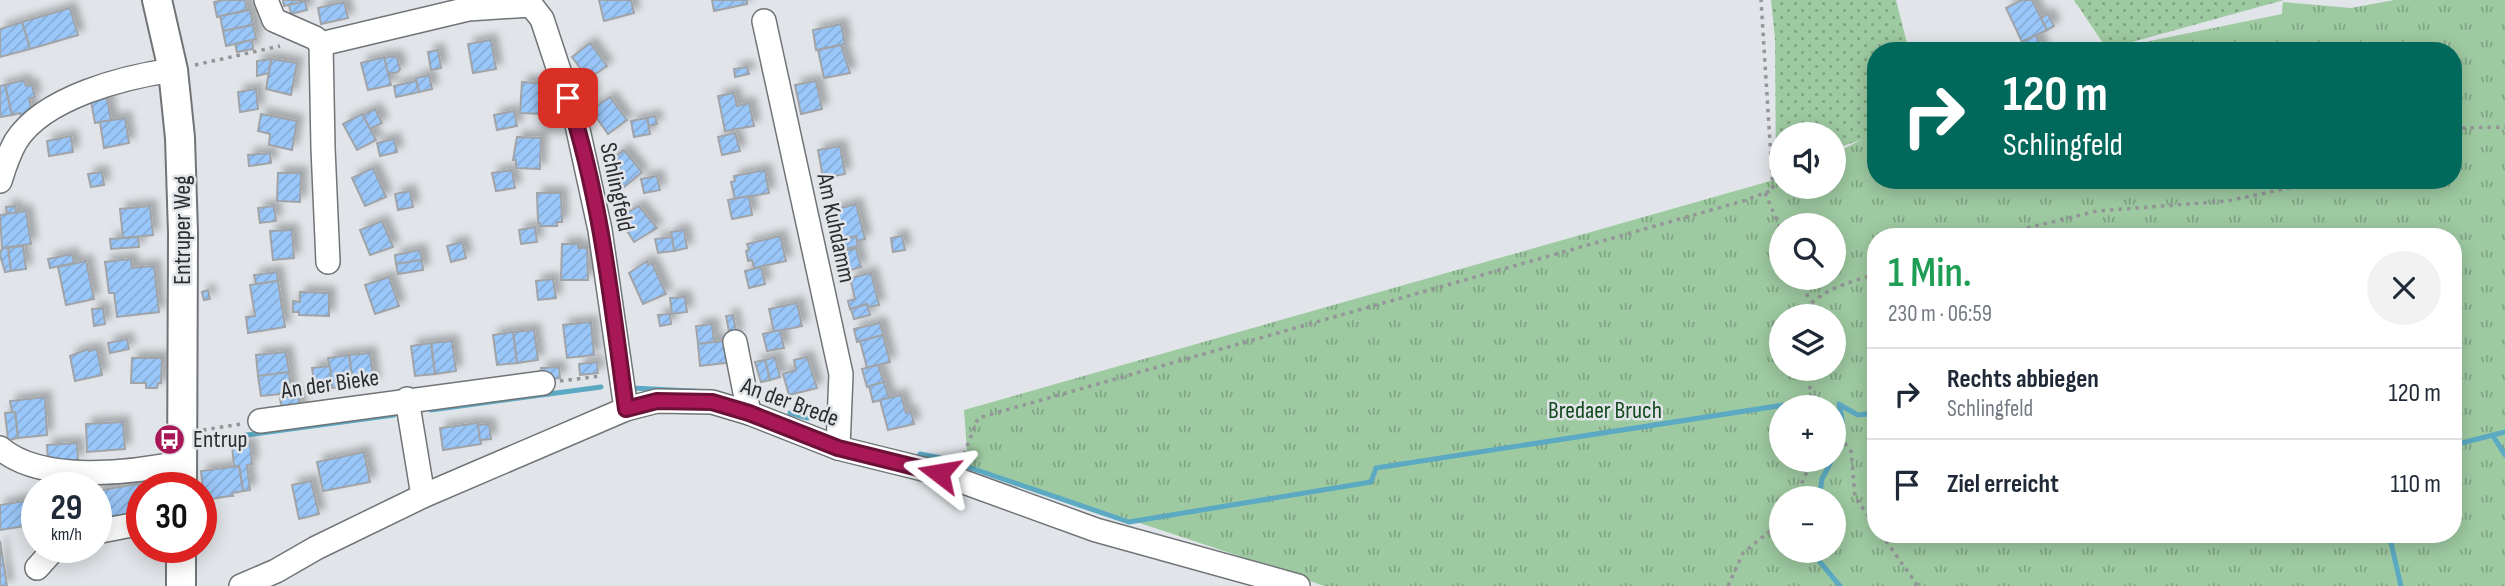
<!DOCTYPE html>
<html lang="de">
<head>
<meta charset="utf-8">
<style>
	body { margin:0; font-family:"Sofia Sans Condensed",sans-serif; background:#f2f2f3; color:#1f2937; height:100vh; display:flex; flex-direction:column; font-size:26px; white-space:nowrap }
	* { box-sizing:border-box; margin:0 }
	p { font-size:23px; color:#747a83 }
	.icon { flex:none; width:38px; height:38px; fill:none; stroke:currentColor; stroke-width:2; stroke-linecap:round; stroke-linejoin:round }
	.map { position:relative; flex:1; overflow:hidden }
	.drawer { position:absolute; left:1867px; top:228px; width:595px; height:315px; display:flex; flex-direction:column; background:#fff; border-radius:28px; box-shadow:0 4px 18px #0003 }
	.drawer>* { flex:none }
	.guide { position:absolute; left:1867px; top:42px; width:595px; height:147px; border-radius:28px; box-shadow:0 4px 18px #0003; background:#00695c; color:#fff; overflow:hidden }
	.tools { position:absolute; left:1769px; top:122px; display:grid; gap:14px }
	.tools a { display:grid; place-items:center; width:77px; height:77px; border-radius:50%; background:#fff; box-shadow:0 4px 18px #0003; font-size:35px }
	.speed { position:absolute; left:21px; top:472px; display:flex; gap:14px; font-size:35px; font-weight:700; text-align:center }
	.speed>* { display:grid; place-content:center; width:91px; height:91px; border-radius:50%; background:#fff; box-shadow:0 4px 18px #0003; line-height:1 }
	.speed small { font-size:18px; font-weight:400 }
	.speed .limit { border:10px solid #d22; background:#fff; color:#111 }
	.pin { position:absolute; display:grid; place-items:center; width:60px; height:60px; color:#fff; margin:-30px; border-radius:14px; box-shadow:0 4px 10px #0006 }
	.me { position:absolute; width:77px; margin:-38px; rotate:284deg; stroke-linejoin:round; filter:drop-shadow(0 0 5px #0008) }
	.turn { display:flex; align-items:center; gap:24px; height:147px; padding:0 21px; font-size:32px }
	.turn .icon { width:91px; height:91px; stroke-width:2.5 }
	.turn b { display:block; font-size:49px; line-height:60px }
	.round { display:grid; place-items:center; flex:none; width:74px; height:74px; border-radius:37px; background:#f2f2f3 }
	.summary { display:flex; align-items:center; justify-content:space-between; height:119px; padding:0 21px }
	h1 { font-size:42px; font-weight:600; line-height:52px; color:#1e9e55 }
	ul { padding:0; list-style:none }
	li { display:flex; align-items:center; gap:21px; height:91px; padding:0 21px; border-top:2px solid #e0e1e3 }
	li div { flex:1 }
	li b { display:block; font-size:26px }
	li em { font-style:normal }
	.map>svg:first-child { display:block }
</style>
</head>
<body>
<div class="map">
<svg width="2505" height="586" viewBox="0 0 2505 586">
	<defs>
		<pattern id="grass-dots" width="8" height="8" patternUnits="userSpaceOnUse" patternTransform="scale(1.75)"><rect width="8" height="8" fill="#9ecaa1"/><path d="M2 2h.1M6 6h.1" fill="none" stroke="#81a484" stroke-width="1.8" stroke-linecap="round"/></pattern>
		<pattern id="park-tufts" width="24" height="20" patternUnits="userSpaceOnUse" patternTransform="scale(1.75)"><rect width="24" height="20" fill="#9ecaa1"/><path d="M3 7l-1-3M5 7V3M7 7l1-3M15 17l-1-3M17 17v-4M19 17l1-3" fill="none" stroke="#81a484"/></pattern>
		<pattern id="building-hatch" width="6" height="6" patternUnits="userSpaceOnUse" patternTransform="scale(1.75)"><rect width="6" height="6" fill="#9ac7f9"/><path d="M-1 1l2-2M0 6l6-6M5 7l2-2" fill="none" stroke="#85abd6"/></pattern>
		<filter id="shadow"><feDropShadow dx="6" dy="-6" stdDeviation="3.5" flood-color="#0004"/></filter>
	</defs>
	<rect width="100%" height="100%" fill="#e1e5e9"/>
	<g fill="url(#grass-dots)">
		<path d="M1771 0H1896L1909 51H1876V135L1834 149V135H1782L1781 167 1776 169 1775 38Z"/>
		<path d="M2074 0H2284L2107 49Z"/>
	</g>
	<path fill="url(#park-tufts)" fill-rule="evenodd" d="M2394 0H2505V586H1324L1257 562 968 466 964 410 1781 178 1782 187H1834V154L1876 132V180H2454V51H2101L2282 14 2283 2 2351 8ZM1782 226H1834V278H1782ZM1876 236H2454V534H1876ZM1782 317H1834V369H1782ZM1782 408H1834V460H1782ZM1782 499H1834V551H1782Z"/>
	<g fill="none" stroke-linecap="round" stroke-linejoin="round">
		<g stroke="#5ca9c3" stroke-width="5">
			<path d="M632 388 711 392"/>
			<path d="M1840 405 1858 415 1876 413"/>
			<path d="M431 410 601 387"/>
			<path d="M790 413 808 418"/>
			<path d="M2493 436 2505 455"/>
			<path d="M203 441 394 415"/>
			<path d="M2454 445 2505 432"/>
			<path d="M920 454 941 458"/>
			<path d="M1834 456C1844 437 1844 425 1839 404"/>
			<path d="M962 465 1129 522 1371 482 1376 468 1797 403"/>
			<path d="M1819 499 1822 479 1832 460"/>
			<path d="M2389 534 2401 586"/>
			<path d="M1817 551 1820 562 1840 586"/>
		</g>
	</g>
	<g fill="url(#building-hatch)" stroke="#a0a4a8" stroke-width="2" filter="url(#shadow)">
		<path d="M224 0H245L247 10 217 17 214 2Z"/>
		<path d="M283 0H310L284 6Z"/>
		<path d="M599 0H631L634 13 604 21Z"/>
		<path d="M712 0H747V4L714 11Z"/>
		<path d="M2022 0H2032L2047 30 2022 42 2006 8Z"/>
		<path d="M305 1 307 10 291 14 289 5Z"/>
		<path d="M344 2 348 18 321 24 318 8Z"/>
		<path d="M70 8 78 35 30 49 22 22Z"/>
		<path d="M250 10 253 25 223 31 220 16Z"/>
		<path d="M2048 14 2054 26 2047 30 2041 18Z"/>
		<path d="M22 22 30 49 0 57V29Z"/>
		<path d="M841 24 845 44 816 50 813 30Z"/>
		<path d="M253 25 256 39 226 46 223 31Z"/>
		<path d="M2036 35 2043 51H2026L2022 42Z"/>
		<path d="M252 40 253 49 237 52 235 44Z"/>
		<path d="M491 40 496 69 473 73 468 44Z"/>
		<path d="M590 43 607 66 588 79 572 57Z"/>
		<path d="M841 45 850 73 824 78 818 50Z"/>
		<path d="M438 50 441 68 431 70 428 52Z"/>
		<path d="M394 56 397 58 400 69 398 72 388 74 384 58Z"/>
		<path d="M384 57 391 85 368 90 361 63Z"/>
		<path d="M271 59 297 63 291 95 266 89Z"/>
		<path d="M271 59 269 73 257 76V61Z"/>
		<path d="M747 67 749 74 735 77 734 69Z"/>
		<path d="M429 75 432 89 419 92 416 78Z"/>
		<path d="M24 80 26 86 32 85 35 97 29 99 34 119 22 122 20 113 12 115 5 85Z"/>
		<path d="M416 81 419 92 396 97 394 86Z"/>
		<path d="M816 81 822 109 801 114 795 85Z"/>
		<path d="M522 82 545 84 543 114 520 113Z"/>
		<path d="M5 85 12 115 0 117V86Z"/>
		<path d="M256 89 258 109 240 112 238 92Z"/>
		<path d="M734 93 737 106 749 103 754 126 725 131 718 96Z"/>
		<path d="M610 97 627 120 608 134 591 110Z"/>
		<path d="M107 98 111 120 95 123 91 101Z"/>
		<path d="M375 109 382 123 370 129 363 115Z"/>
		<path d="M514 111 517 126 497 130 494 115Z"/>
		<path d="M261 114 297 121 292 150 269 145 270 134 258 131Z"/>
		<path d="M362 114 376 140 357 150 343 124Z"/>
		<path d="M655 116 657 124 649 126 647 118Z"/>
		<path d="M125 118 129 143 104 148 100 122Z"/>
		<path d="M647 118 650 134 634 137 631 121Z"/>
		<path d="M735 133 740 151 722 155 718 137Z"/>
		<path d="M71 136 73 152 49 156 47 141Z"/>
		<path d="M517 137 541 138 540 169 516 168V160H513Z"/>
		<path d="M394 139 397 152 380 156 377 143Z"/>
		<path d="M840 146 845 174 823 178 818 150Z"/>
		<path d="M624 150 642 172 623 188 605 165Z"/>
		<path d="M270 153 271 163 249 166 248 155Z"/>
		<path d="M373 168 386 197 365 206 352 178Z"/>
		<path d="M512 170 515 188 496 191 492 173Z"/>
		<path d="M765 170 769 193 735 199 731 182 735 181 734 176Z"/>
		<path d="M102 172 104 185 91 187 88 174Z"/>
		<path d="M278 173H301L300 202 277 201Z"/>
		<path d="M657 176 660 190 644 193 641 179Z"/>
		<path d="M410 191 413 207 398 210 395 194Z"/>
		<path d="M537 193H561L562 222H557V226H540V223H538Z"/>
		<path d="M749 196 752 215 732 219 728 200Z"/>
		<path d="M856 204 865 239 857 241 856 236 840 240 833 210Z"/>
		<path d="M15 206 16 213 7 214 6 207Z"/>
		<path d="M150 206 153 235 123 238 120 209Z"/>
		<path d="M274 206 276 221 260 223 258 208Z"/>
		<path d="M639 206 657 228 634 242 619 218Z"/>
		<path d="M26 211 31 244 2 248 0 215Z"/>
		<path d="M382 221 393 247 370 255 360 230Z"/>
		<path d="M535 227 537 242 521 244 519 230Z"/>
		<path d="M292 230 294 258 273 260 270 231Z"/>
		<path d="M684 230 687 248 674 251 671 232Z"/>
		<path d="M780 236 786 261 754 268 752 260 748 261 746 251 749 250 747 244Z"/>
		<path d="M856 236 858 246 840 250 838 241Z"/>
		<path d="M902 236 905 250 893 252 891 238Z"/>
		<path d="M138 237 139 247 111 249 110 239Z"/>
		<path d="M672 237 674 251 658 253 655 239Z"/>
		<path d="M462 242 466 258 451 262 447 246Z"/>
		<path d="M562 244H578V248H587L588 280H561Z"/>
		<path d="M23 246 26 269 11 271 8 248Z"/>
		<path d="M2 248H8L11 271 5 272 0 255Z"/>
		<path d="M856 248 861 267 843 272 837 253Z"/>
		<path d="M420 250 422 260 396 264 395 255Z"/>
		<path d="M72 254 74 263 50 268 48 259Z"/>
		<path d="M131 259 132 268 154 266 159 312 117 317 114 293H109L105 262Z"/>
		<path d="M422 260 423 270 398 274 396 264Z"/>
		<path d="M86 261 94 299 66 305 58 267Z"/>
		<path d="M647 261 648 265 652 263 666 294 643 304 629 273Z"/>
		<path d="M761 267 765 284 749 288 745 271Z"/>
		<path d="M277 272 278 281 256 284 254 275Z"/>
		<path d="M871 273 879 305 868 307 867 304 850 309 848 301 855 299 850 278Z"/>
		<path d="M389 277 399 306 375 314 365 285Z"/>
		<path d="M553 279 556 298 538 300 536 281Z"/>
		<path d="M278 281 285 327 248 333 246 317 255 316 250 285Z"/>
		<path d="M208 290 210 299 204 300 202 292Z"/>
		<path d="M300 292 329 293V316L299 315V312H293V301L300 302Z"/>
		<path d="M685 297 687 312 672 314 670 298Z"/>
		<path d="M797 303 802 326 774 332 769 309Z"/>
		<path d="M867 304 870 315 854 319 851 309Z"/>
		<path d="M103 308 105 324 94 326 92 309Z"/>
		<path d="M670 314 671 324 660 326 658 315Z"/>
		<path d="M733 315 737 336 730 337 726 316Z"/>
		<path d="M591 322 594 355 567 358 563 325Z"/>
		<path d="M880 323 883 335 857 342 854 329Z"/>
		<path d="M712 324 714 342 698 344 696 326Z"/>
		<path d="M534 330 538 360 517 363 513 332Z"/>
		<path d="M780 330 784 348 767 351 763 334Z"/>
		<path d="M513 332 517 363 497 365 493 335Z"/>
		<path d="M883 335 890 362 867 368 860 341Z"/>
		<path d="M127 339 129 349 110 353 108 343Z"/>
		<path d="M731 340 733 362 700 366 698 344Z"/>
		<path d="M452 341 456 371 435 374 431 343Z"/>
		<path d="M431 343 435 374 415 376 411 346Z"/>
		<path d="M88 349 89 351 97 349 102 375 75 381 70 356Z"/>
		<path d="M286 352 289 372 258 376 256 355Z"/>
		<path d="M370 353 374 383 353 385 349 355Z"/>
		<path d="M349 355 353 385 332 388 328 358Z"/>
		<path d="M775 357 780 377 770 380 765 360Z"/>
		<path d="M807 357 817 388 789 395 783 374 796 370 794 360Z"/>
		<path d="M132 358H162L161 383H158L157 388H146V383H131Z"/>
		<path d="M765 360 770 380 761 382 755 362Z"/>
		<path d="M597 362 598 373 580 375 579 364Z"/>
		<path d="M878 365 884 382 867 387 862 369Z"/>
		<path d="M330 366 332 386 315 388 312 368Z"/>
		<path d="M559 367 560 378 542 380 541 368Z"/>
		<path d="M289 372 291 393 261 396 258 376Z"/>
		<path d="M884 382 889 398 873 402 869 386Z"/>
		<path d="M298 395 301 412 283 415 280 398Z"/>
		<path d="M901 395 906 413 911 412 914 424 888 430 880 400Z"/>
		<path d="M45 397 47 435 18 438 15 412H12L10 401Z"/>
		<path d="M15 412 18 438 8 440 5 413Z"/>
		<path d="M123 422 125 449 87 452 86 424Z"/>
		<path d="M478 423 481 444 443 450 440 428Z"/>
		<path d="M489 424 491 439 480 440 478 425Z"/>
		<path d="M77 443 78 460 48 462 47 445Z"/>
		<path d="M250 444 252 464 247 465 250 490 243 491 239 466H234L232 446Z"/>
		<path d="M364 452 370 482 323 491 317 462Z"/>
		<path d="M239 466 243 491 232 493 233 496H230L204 500 201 471Z"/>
		<path d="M311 481 319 514 299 519 292 485Z"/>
		<path d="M138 484 140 495H142V515L96 521V491Z"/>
		<path d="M37 499V524L0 530V505Z"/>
		<path d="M0 541 7 586H0Z"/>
	</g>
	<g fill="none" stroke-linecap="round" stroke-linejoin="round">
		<defs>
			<g id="minor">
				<path d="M266 0 274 20 315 38 321 44"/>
				<path d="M764 21 841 374 838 448"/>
				<path d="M0 181C4 168 9 153 16 141 44 97 124 77 173 70"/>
				<path d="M328 262 323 148 321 44 468 9 531 5 542 19 577 125 600 230 626 409"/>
				<path d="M735 342 749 413"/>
				<path d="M407 399 423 496"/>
				<path d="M260 421 543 383"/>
				<path d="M0 448C42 484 132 473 183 462"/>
				<path d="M96 532 142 523"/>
				<path d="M37 568 55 548"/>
				<path d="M241 586 276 571 316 548 423 496 626 409 657 401 712 402 749 413 838 448 939 473 1096 530 1298 586"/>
			</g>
			<g id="major">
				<path d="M157 0 173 70 180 138 183 233 182 488"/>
				<path d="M181 586V548"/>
			</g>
		</defs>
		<use href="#minor" stroke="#707477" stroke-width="26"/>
		<use href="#major" stroke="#707477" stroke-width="32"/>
		<g stroke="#939598" stroke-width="3.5" stroke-dasharray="3.5 5" stroke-linecap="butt">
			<path d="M195 65 280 46"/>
			<path d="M2454 131 2462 128 2505 127"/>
			<path d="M1765 193 1782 232"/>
			<path d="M1994 236 2097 211 2228 201 2325 180"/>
			<path d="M1800 278 1810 302"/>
			<path d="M1802 317C1813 291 1851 282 1876 274"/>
			<path d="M1808 369 1812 408"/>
			<path d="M560 381 601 376"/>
			<path d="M203 430 241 424"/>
			<path d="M1834 430 1851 451 1855 497 1876 527"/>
			<path d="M961 462 978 418 1743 201 1773 190 1761 0"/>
			<path d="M1795 499 1812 460"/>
			<path d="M1881 534 1918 586"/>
			<path d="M1728 586 1743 553 1782 521"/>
		</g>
		<use href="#minor" stroke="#fff" stroke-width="23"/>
		<use href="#major" stroke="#fff" stroke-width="28"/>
	</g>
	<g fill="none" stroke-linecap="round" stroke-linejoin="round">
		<defs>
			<path id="route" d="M568 98C601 198 612 305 626 409L657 401 712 402 749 413 838 448 939 473"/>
		</defs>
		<use href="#route" stroke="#6d1038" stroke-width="18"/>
		<use href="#route" stroke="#a81856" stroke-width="12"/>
	</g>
	<defs>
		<symbol id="bus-disc" viewBox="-11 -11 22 22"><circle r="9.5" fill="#a81856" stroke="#e1e5e9"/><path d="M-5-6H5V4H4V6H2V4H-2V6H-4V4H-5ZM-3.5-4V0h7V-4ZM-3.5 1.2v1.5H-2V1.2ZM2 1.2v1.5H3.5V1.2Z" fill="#fff"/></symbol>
	</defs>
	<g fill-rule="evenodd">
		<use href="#bus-disc" x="152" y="422" width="35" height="35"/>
	</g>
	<g text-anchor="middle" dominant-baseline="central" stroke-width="5" stroke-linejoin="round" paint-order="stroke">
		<g font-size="24" fill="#2c2d2f" stroke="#e1e5e9">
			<text transform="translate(617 187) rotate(78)">Schlingfeld</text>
			<text transform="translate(836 228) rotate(78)">Am Kuhdamm</text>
			<text transform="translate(182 230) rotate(-90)">Entruper Weg</text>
			<text transform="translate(330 384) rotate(-8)">An der Bieke</text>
			<text transform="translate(790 402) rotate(20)">An der Brede</text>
		</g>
		<g font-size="24" fill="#12491d" stroke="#e1e5e9">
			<text x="1605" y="410">Bredaer Bruch</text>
		</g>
		<g font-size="24" fill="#2c2d2f" stroke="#e1e5e9" text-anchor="start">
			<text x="193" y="439">Entrup</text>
		</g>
	</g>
</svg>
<div class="tools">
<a><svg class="icon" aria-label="sound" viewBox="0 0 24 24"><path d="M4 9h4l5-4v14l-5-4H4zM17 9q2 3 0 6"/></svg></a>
<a><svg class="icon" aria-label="search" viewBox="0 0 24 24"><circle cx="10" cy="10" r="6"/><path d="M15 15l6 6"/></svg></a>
<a><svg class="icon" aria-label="layers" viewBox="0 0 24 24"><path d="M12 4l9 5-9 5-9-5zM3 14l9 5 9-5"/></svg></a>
<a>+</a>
<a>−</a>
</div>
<div class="speed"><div>29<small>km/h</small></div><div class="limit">30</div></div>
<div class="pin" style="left:568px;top:98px;background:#d93025"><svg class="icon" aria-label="arrive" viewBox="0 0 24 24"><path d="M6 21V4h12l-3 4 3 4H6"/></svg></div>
<svg class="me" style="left:939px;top:473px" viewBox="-20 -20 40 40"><path d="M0-17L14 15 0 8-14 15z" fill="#a81856" stroke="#fff" stroke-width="4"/></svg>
<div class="guide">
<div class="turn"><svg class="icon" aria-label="right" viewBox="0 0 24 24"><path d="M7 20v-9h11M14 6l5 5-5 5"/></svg><div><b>120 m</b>Schlingfeld</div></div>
</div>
<section class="drawer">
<div class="summary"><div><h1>1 Min.</h1><p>230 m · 06:59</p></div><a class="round"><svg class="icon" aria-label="close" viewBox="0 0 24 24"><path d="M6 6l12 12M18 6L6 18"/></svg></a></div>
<ul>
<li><svg class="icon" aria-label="right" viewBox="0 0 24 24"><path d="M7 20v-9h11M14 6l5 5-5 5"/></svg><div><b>Rechts abbiegen</b><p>Schlingfeld</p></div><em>120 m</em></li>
<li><svg class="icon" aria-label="arrive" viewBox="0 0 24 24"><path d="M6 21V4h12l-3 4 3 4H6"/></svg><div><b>Ziel erreicht</b></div><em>110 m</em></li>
</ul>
</section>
</div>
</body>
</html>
